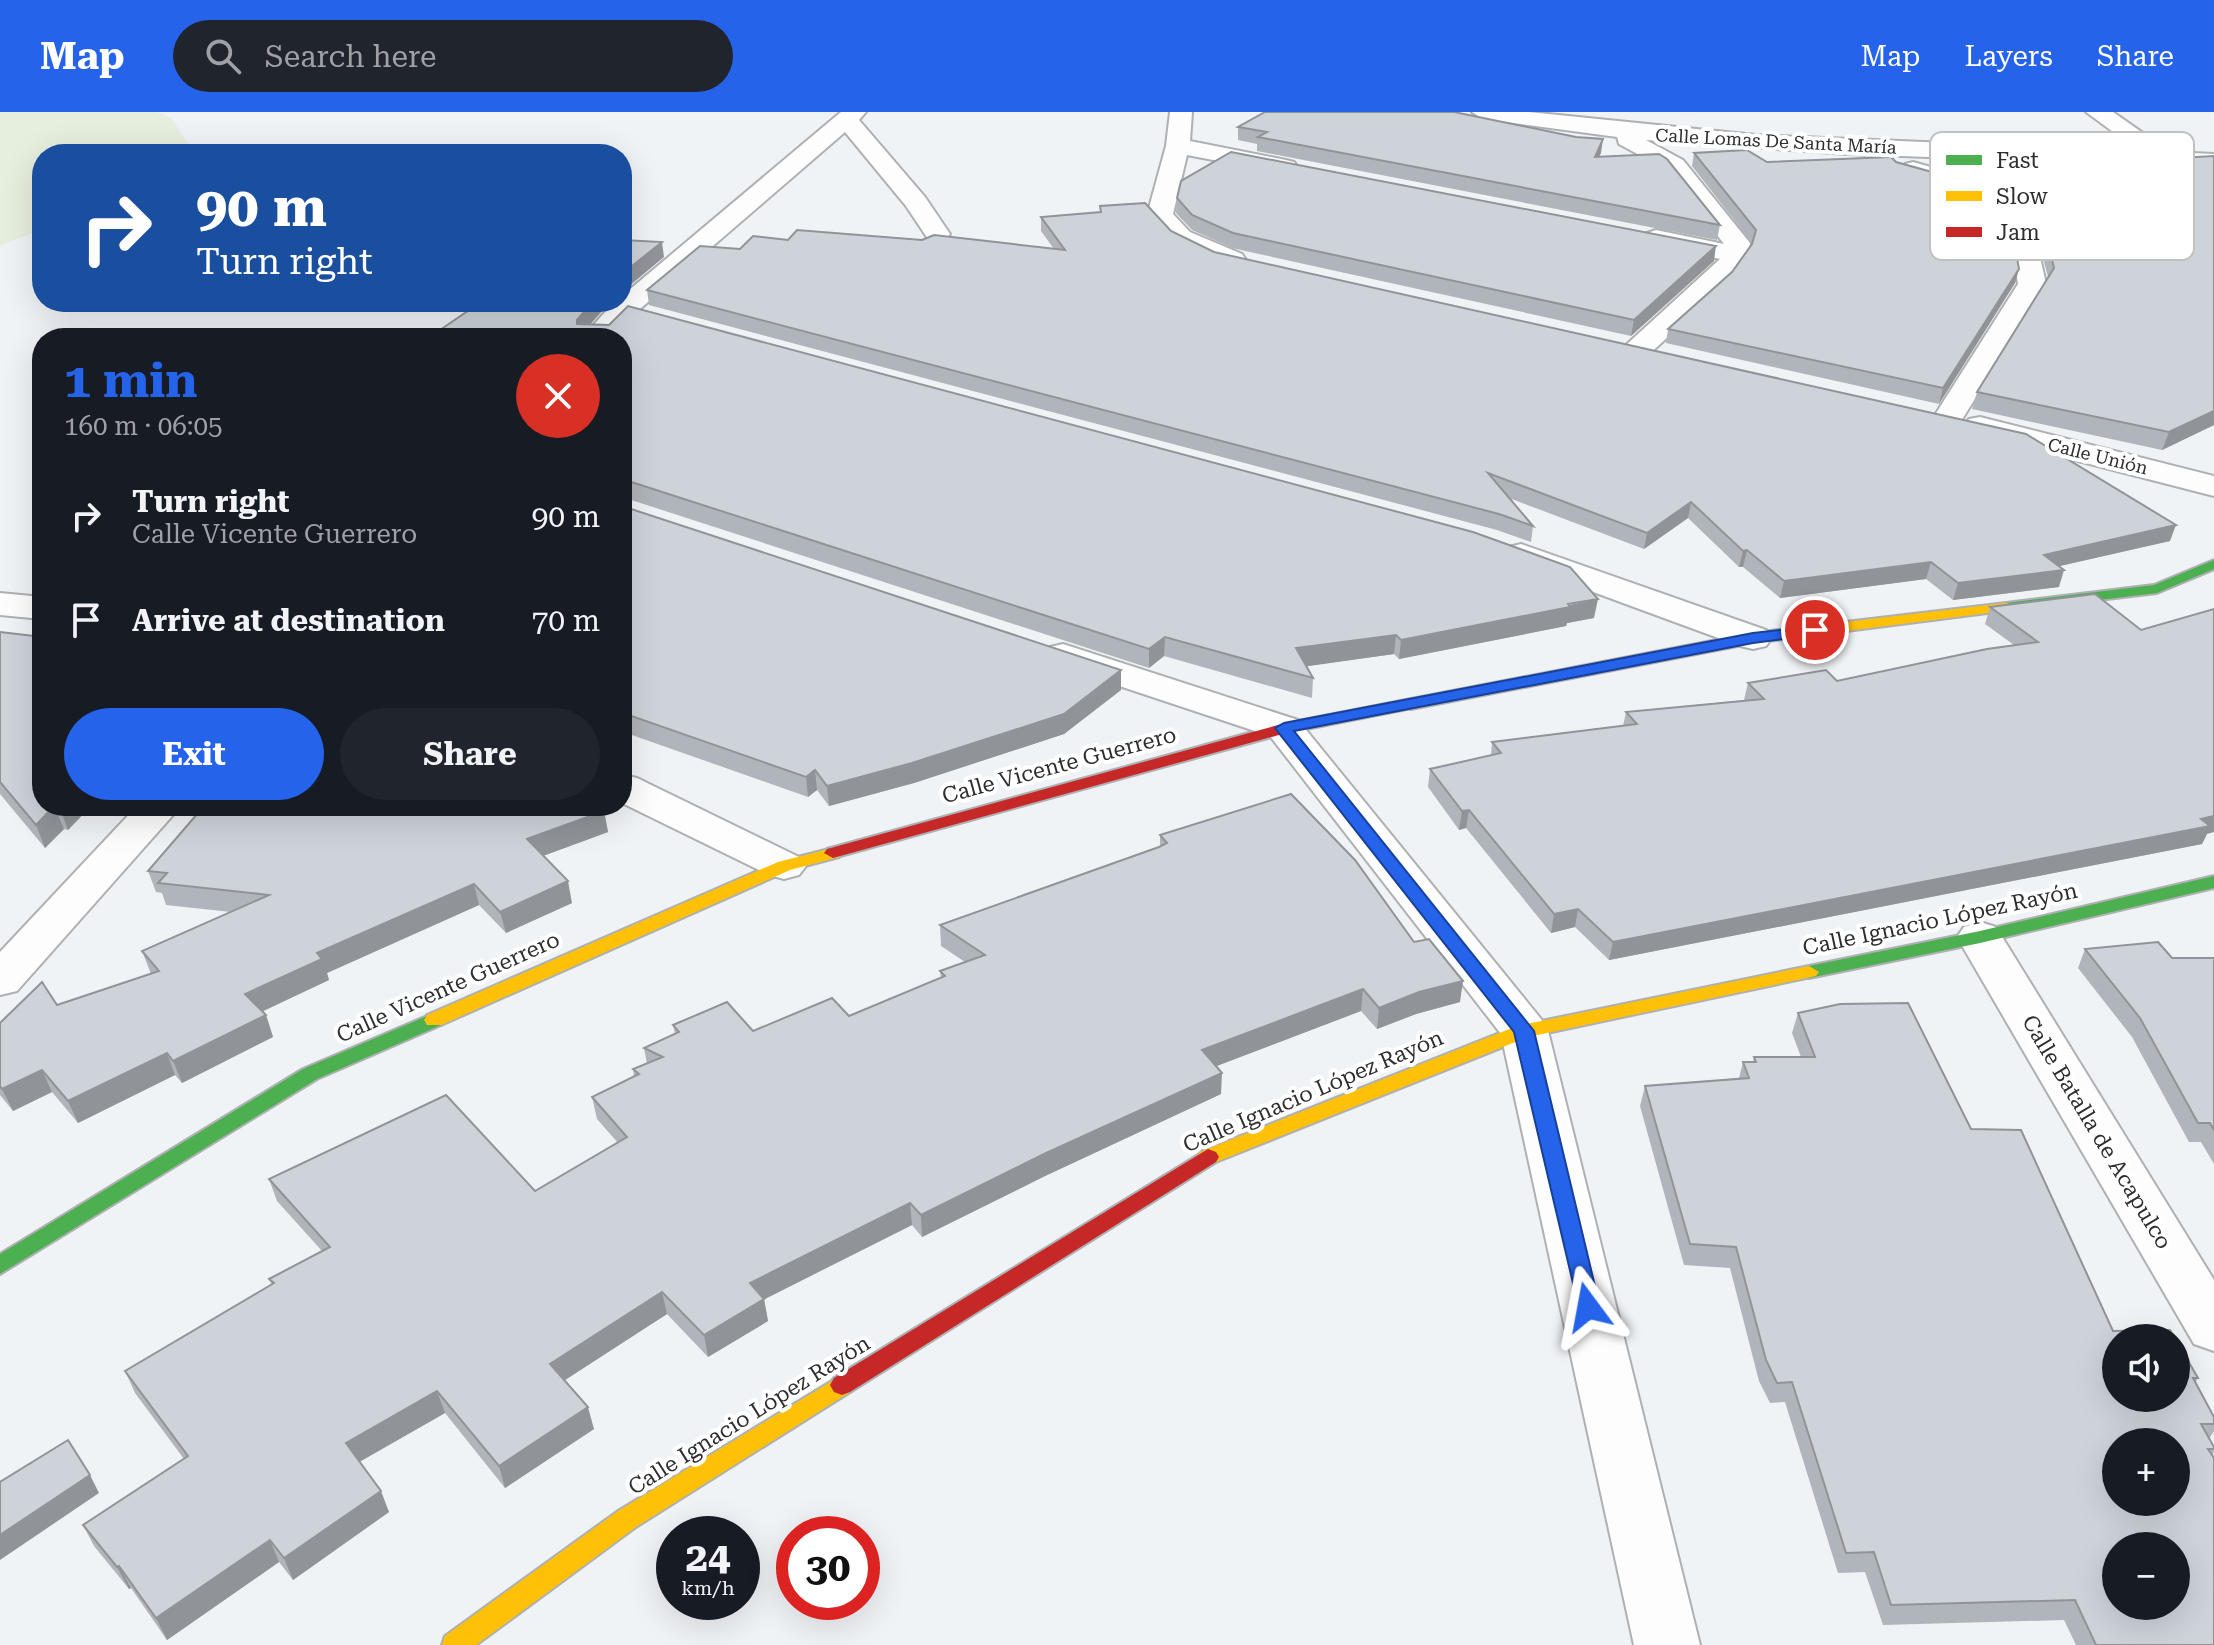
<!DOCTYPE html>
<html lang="en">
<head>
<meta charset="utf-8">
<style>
	body { margin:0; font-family:"Roboto Serif",serif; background:#20242c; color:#f1f3f6; height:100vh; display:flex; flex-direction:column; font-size:30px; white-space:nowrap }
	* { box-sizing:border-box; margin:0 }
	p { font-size:26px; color:#9ea1a6 }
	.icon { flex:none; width:44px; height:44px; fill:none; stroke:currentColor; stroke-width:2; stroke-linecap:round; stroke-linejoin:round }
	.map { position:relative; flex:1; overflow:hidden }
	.drawer { position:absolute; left:32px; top:216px; width:600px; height:488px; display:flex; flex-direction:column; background:#171b24; border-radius:32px; box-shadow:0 8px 32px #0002 }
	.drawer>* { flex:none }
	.banner { position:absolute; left:32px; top:32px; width:600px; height:168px; border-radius:32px; box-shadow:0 8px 32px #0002; background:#1a4fa0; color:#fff; overflow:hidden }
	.tools { position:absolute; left:2102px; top:1212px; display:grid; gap:16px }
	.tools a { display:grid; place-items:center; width:88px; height:88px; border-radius:50%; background:#171b24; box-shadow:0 8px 32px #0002; font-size:40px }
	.speed { position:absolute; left:656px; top:1404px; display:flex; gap:16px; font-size:40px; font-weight:700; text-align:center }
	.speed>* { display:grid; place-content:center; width:104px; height:104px; border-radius:50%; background:#171b24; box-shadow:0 8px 32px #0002; line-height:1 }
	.speed small { font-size:20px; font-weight:400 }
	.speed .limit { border:12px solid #d22; background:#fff; color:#111 }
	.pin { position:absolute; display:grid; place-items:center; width:68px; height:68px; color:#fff; margin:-34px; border:4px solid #fff; border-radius:50%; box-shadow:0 2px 8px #0007 }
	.me { position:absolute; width:88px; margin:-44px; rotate:347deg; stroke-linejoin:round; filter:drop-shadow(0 0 6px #0008) }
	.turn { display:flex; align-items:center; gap:28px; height:168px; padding:0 32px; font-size:36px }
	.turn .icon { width:104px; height:104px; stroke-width:2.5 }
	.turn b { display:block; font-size:56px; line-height:68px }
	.round { display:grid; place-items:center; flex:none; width:84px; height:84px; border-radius:42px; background:#20242c }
	.overview { display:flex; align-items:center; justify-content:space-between; height:136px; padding:0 32px }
	h1 { font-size:48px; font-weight:700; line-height:60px; color:#2563eb }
	.action { display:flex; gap:16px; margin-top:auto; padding:16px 32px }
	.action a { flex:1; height:92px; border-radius:48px; background:#2563eb; color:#fff; font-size:32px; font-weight:700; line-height:92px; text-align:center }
	.action a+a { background:#20242c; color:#f1f3f6 }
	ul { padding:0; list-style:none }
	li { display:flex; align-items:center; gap:24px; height:104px; padding:0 32px }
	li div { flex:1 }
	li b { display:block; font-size:30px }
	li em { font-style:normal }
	header { display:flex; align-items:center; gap:48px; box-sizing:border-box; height:112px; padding:0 40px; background:#2563eb; color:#fff }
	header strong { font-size:38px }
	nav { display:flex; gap:44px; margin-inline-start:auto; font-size:28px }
	.search { width:560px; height:72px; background:#20242c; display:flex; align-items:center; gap:20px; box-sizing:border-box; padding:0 28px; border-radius:44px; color:#9ea1a6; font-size:30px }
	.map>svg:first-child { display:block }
</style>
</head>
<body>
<header>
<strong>Map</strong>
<div class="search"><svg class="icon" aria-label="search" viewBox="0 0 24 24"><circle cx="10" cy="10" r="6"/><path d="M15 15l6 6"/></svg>Search here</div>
<nav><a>Map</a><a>Layers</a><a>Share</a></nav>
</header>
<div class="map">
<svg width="2214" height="1533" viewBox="0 0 2214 1533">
	<rect width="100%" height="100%" fill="#f0f3f6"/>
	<path fill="#e6eede" d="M0 0H157L171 6 193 39 190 42H42V117L0 134Z"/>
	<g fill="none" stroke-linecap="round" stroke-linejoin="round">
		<defs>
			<g id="street">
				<path d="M841 0H866L859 8 925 85 950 122 946 127H928L906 94 845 20 633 203 612 226H582L613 191 622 190V184Z"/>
				<path d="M1170 0H1192L1190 29 1286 48 1294 50 1298 55 1294 60 1286 62 1187 43 1173 102 1190 120 1242 142 1246 148 1242 154C1213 161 1164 126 1147 103L1166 34Z"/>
				<path d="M1472 0H1529L1756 23 2139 39 2086 0H2113L2170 40 2214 42V56L1848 42 1646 28 1683 48 1750 131 1749 142 1739 160 1646 245 1636 248 1626 245 1621 239 1626 233 1720 147 1647 131 1643 126 1647 121 1656 118 1724 132 1667 58 1619 32 1617 25 1483 7Z"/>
				<path d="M1913 50 1984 70 2039 140 2046 172 1963 306 1959 313 1948 315 1937 313 1933 306 2018 172 2013 141 1966 80 1905 62 1901 57 1905 52Z"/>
				<path d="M1980 305 2214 364V384L1969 321 1964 314 1969 307Z"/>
				<path d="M1521 432 1766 518 1772 526 1766 534 1753 537 1740 534 1509 449 1504 442 1509 435Z"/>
				<path d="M0 481 42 485V507L0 503Z"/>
				<path d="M1063 532 1298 608 1541 907 1548 919 1700 1533H1634L1501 922 1270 624 1050 551 1044 543 1050 535Z"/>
				<path d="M622 663 637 666 799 745 806 754 799 763 784 767 769 763 622 691Z"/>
				<path d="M137 694H181L17 879 0 883V840Z"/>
				<path d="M1980 810 1996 815 2214 1168V1239L2194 1232 1957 825 1964 815Z"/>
			</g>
			<g id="fast">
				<path d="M2214 448V457L2157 481 2006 499 1999 495 2006 491 2154 473Z"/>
				<path d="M2214 764V776L1980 831 1809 866 1799 860 1809 854 1980 819Z"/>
				<path d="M434 901 441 903 444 908 441 913 317 967 0 1162V1142L303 957Z"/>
			</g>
			<g id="slow">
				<path d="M2006 491 2011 492V498L1753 531 1411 597 1403 592 1411 587 1753 521Z"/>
				<path d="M833 736 842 741 839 745 790 758 441 913H427L424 908 427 903 778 750Z"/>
				<path d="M1809 854 1819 860 1816 864 1528 925 1216 1050 1208 1053 1200 1050 1197 1045 1200 1040 1517 914Z"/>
				<path d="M842 1263 850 1266 854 1273 850 1280 636 1415 476 1533H442L445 1524 618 1399Z"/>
			</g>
			<g id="jam">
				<path d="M1411 587 1417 589 1419 592 1417 595 1286 621 833 746 824 741 827 737 1278 613Z"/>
				<path d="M1208 1037 1216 1040 1219 1045 1216 1050 850 1280 842 1283 834 1280 830 1273 834 1266Z"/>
			</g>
		</defs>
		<use href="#street" stroke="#aeb0b2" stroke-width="4"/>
		<use href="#fast" stroke="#aeb0b2" stroke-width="4"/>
		<use href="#slow" stroke="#aeb0b2" stroke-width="4"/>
		<use href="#jam" stroke="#aeb0b2" stroke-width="4"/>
		<use href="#street" fill="#fdfdfe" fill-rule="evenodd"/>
		<use href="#fast" fill="#4caf50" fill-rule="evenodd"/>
		<use href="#slow" fill="#ffc107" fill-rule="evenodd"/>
		<use href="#jam" fill="#c62828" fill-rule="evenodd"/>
	</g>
	<g fill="#b0b5bb">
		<path d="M1238 15 1603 27 1599 45 1720 113 1717 128 1257 39V32L1238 28Z"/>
		<path d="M1694 41 1767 50 2019 157 2015 171 1939 292 1666 231 1668 217 1732 160 1752 131 1692 54Z"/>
		<path d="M2070 44 2214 313 2162 338 1972 297 1977 280 2048 165 2041 138 1986 68 1966 61 1969 47Z"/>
		<path d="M1177 86 1714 149 1631 224 1232 136 1192 118 1176 101Z"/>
		<path d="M1041 105 1171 119 1214 140 2170 429 2059 454V475L1953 488 1926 467 1780 486 1743 455H1739L1688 406 1644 437 1509 386 1533 414 1531 430 1497 418 649 193 647 178 740 137 922 128 1054 137 1041 119Z"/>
		<path d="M481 190H610L590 212 1594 506 1567 511 1566 514 1399 547 1394 542 1306 554 1313 566 1312 586 1164 544 1149 556 622 385V226H435L434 222Z"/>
		<path d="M622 394 1121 558V578L1064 622 914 671 829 694 817 678 808 685 629 622 622 627Z"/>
		<path d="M2095 482 2207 722 2202 732 1609 848 1575 815 1551 821 1466 716 1459 718 1428 675 1430 657 1491 644 1492 630 1623 614 1626 600 1744 588 1748 571 1837 569 2014 533 1985 512 1990 495Z"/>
		<path d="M0 520 42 694H91L68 718 64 717 45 736 0 682Z"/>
		<path d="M604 699 608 720 543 744 572 791 506 821 479 793 327 861 329 868 262 899 266 903 273 925 182 971 175 963 78 1011 52 980 13 999 0 983V911L151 862 142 839 231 800 166 793 162 781 156 780 148 759Z"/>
		<path d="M1160 723 1414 830 1460 890 1416 902 1377 917 1361 899 1216 954 1221 982 1045 1064 922 1125 912 1113 764 1187 768 1209 708 1245 667 1202 564 1268 594 1317 505 1376 445 1301 359 1350 389 1400 293 1468 279 1450 167 1528 131 1476 129 1477 94 1434 83 1413 184 1347 135 1281 125 1259 272 1173 269 1167 322 1139 277 1089 269 1067 535 1079 618 1031 597 1007 592 985 634 965 633 957 647 952 644 936 675 922 673 913 753 919 849 904 941 866 940 859 965 850 941 834 940 813 1160 735Z"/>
		<path d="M2085 837 2172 846H2214V1052L2201 1030H2189L2132 925 2078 856Z"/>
		<path d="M1798 901 1971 1017 2113 1219 2176 1228 2198 1266 2195 1271 2214 1305V1319L2209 1327 2214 1335V1340L2212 1343 2214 1533H2076L2064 1508 1883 1513 1865 1460 1838 1461 1785 1290 1770 1291 1759 1269 1730 1156 1684 1153 1640 994 1645 974 1739 966 1743 950H1753L1754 945H1801L1792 921Z"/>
	</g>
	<g fill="#909498">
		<path d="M1603 27 1601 41 1593 59 1595 45Z"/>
		<path d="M662 130 664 145 622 180V162Z"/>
		<path d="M1716 134 1714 149 1631 224 1634 208Z"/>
		<path d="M2019 157 2015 171 1939 292 1943 276Z"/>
		<path d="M593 190H610L580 224 577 208Z"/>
		<path d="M2214 299V313L2162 338 2169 320Z"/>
		<path d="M1691 390 1688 406 1644 437 1647 421Z"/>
		<path d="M2176 413 2170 429 2038 459 2044 443Z"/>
		<path d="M1747 438 1743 455H1739L1743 439Z"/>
		<path d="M1931 450 1926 467 1780 486 1784 469Z"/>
		<path d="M2064 458 2059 475 1953 488 1958 471Z"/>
		<path d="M1598 487 1594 506 1567 511 1566 514 1399 547 1401 528Z"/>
		<path d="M1396 523 1394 542 1295 556 1296 536Z"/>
		<path d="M1165 525 1164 544 1149 556V537Z"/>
		<path d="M1121 558V578L1064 622 914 671 829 694 827 674Z"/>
		<path d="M626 602 629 622 622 627V605Z"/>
		<path d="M815 658 817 678 808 685 806 665Z"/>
		<path d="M54 694 64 717 45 736 36 713Z"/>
		<path d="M59 694H91L68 718Z"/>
		<path d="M1469 698 1466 716 1459 718 1462 699Z"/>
		<path d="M604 699 608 720 532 748 527 727Z"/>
		<path d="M2214 704V720L2207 722 2202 732 1609 848 1613 830Z"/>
		<path d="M568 769 572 791 506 821 500 800Z"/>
		<path d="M474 772 479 793 327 861 329 868 253 904 245 882 317 841Z"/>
		<path d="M1578 797 1575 815 1551 821 1554 802Z"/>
		<path d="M1463 869 1460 890 1416 902 1377 917 1379 896 1419 880Z"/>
		<path d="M1363 877 1361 899 1201 960 1202 938Z"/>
		<path d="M266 903 273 925 182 971 173 949Z"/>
		<path d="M167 941 175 963 78 1011 68 989Z"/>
		<path d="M42 958 52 980 13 999 2 977Z"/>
		<path d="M1222 961 1221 982 1045 1064 922 1125 921 1103 1044 1042Z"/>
		<path d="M910 1091 912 1113 753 1193 750 1171Z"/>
		<path d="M662 1180 667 1202 556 1274 550 1252Z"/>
		<path d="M764 1187 768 1209 708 1245 704 1223Z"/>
		<path d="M437 1279 445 1301 354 1353 346 1331Z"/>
		<path d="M588 1295 594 1317 505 1376 499 1354Z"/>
		<path d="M90 1363 99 1381 0 1448V1423Z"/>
		<path d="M381 1379 389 1400 293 1468 284 1446Z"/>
		<path d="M270 1428 279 1450 167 1528 156 1506Z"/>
		<path d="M119 1454 131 1476 129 1477 117 1455Z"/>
	</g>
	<g fill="#cdd3d9" stroke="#909498" stroke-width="2" fill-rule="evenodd">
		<path d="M1265 0H1454L1576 25 1603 27 1595 45 1659 42 1667 47 1720 113 1258 25 1267 20 1238 15Z"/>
		<path d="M1747 38 1767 50 1891 45 1896 50 1968 70 2014 129 2019 157 1943 276 1668 217 1732 160 1752 132 1756 118 1694 41Z"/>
		<path d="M1231 40 1716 134 1634 208 1233 121 1192 103 1177 86 1181 69Z"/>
		<path d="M2070 44 2077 49 2144 48 2214 44V299L2169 320 1977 280 2054 156 2046 123 1990 54 1969 47Z"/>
		<path d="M1145 91 1171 119 1214 140 2026 322 2176 413 2044 443 2064 458 1958 471 1931 450 1784 469 1747 438 1743 439 1691 390 1647 421 1488 361 1533 414 1499 402 647 178 700 134 740 137 753 124 788 128 797 118 922 128 934 123 1065 138 1041 105 1101 100 1100 94Z"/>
		<path d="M622 128 662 130 622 162Z"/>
		<path d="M481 190H593L577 208V212L609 213 628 194 1473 420 1570 455 1598 487 1568 492 1570 495 1401 528 1396 523 1296 536 1313 566 1165 525 1149 537 622 367V226H463L434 222Z"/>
		<path d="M622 394 1121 558 1064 602 912 651 827 674 815 658 806 665 626 602 622 605Z"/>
		<path d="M2095 482 2141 518 2214 497V704L2201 707 2210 714 1613 830 1578 797 1554 802 1469 698 1462 699 1430 657 1501 641 1492 630 1637 612 1626 600 1764 587 1748 571 1826 558 1837 569 1987 537 2038 530 1990 495Z"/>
		<path d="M0 520 42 525V694H59H54L36 713 0 670Z"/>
		<path d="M1291 682 1355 748 1414 830 1429 827 1463 869 1419 880 1379 896 1363 877 1202 938 1222 961 1044 1042 921 1103 910 1091 750 1171 764 1187 704 1223 662 1180 550 1252 588 1295 499 1354 437 1279 346 1331 381 1379 284 1446 270 1428 156 1506 119 1454 117 1455 83 1413 188 1344 125 1259 274 1171 269 1167 330 1135 269 1067 446 983 535 1079 627 1025 592 985 639 962 633 957 663 945 644 936 679 920 673 913 727 890 753 919 832 886 849 904 945 864 940 859 985 843 940 813 1159 735 1167 731 1160 723Z"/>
		<path d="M204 694H598L604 699 527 727 568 769 500 800 474 772 317 841 322 847 245 882 266 903 173 949 167 941 68 989 42 958 2 977 0 974V911L42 870 57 893 159 859 142 839 269 783 158 771 167 761 148 759Z"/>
		<path d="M2158 830 2172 846H2214V1018L2210 1011H2198L2140 906 2085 837Z"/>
		<path d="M1908 891 1971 1017 2021 1018 2113 1219 2170 1218 2175 1226H2116V1286H2176V1228L2198 1266H2193L2214 1305V1312H2201L2214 1335V1337H2208L2214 1346V1533H2096L2075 1488 1891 1493 1874 1440 1846 1441 1792 1270 1777 1271 1766 1248 1736 1135 1690 1132 1645 974 1749 966 1743 950H1756L1754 945H1815L1798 901 1840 892ZM2116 1330H2176V1390H2116ZM2116 1434H2176V1494H2116Z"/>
		<path d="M68 1328 90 1363 0 1423V1370Z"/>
	</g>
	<path fill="#2563eb" stroke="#184099" stroke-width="2" d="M1815 514 1821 515V522L1753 531 1294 619 1534 919 1600 1195 1596 1201 1588 1204 1580 1201 1514 920 1275 616 1284 611 1753 521Z"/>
	<g text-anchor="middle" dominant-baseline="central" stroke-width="8" stroke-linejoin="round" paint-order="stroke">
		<g font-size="18" fill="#2c2e30" stroke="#fff">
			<text transform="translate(1776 29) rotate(3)">Calle Lomas De Santa María</text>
			<text transform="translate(2098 344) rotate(14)">Calle Unión</text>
		</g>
		<g font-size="22" fill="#2c2e30" stroke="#fff">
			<text transform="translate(1059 653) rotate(-15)">Calle Vicente Guerrero</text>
			<text transform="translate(1940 807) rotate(-12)">Calle Ignacio López Rayón</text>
			<text transform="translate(448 875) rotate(-24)">Calle Vicente Guerrero</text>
			<text transform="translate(1313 979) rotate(-23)">Calle Ignacio López Rayón</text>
			<text transform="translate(2097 1020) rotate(59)">Calle Batalla de Acapulco</text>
			<text transform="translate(749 1303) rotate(-32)">Calle Ignacio López Rayón</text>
		</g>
	</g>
	<rect x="1930" y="20" width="264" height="128" rx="12" fill="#fff" stroke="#c0c0c1" stroke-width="2"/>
	<rect x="1946" y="43" width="36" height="10" fill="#4caf50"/>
	<rect x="1946" y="79" width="36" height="10" fill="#ffc107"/>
	<rect x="1946" y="115" width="36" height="10" fill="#c62828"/>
	<g font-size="22" fill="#2c2e30">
		<text x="1996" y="56">Fast</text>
		<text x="1996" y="92">Slow</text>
		<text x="1996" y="128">Jam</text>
	</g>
</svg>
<div class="tools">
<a><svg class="icon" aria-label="sound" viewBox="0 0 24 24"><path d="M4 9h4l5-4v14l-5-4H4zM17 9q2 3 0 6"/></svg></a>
<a>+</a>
<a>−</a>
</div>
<div class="speed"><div>24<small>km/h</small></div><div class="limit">30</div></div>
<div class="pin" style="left:1815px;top:518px;background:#d93025"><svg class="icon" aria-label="arrive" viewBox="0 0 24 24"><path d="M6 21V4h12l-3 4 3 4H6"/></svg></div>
<svg class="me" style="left:1588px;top:1195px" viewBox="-20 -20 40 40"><path d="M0-17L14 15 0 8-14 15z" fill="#2563eb" stroke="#fff" stroke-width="4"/></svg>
<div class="banner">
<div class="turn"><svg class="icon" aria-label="right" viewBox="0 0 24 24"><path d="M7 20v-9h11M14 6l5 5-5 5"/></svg><div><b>90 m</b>Turn right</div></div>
</div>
<section class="drawer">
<div class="overview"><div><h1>1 min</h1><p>160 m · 06:05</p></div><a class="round" style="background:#d93025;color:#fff"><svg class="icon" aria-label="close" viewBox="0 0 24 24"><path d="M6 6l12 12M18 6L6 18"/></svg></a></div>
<ul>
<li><svg class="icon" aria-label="right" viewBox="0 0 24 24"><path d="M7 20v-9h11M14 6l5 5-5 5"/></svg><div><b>Turn right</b><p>Calle Vicente Guerrero</p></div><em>90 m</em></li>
<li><svg class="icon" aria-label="arrive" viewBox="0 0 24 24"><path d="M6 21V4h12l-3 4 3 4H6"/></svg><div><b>Arrive at destination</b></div><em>70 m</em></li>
</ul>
<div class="action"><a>Exit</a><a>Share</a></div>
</section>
</div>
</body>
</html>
